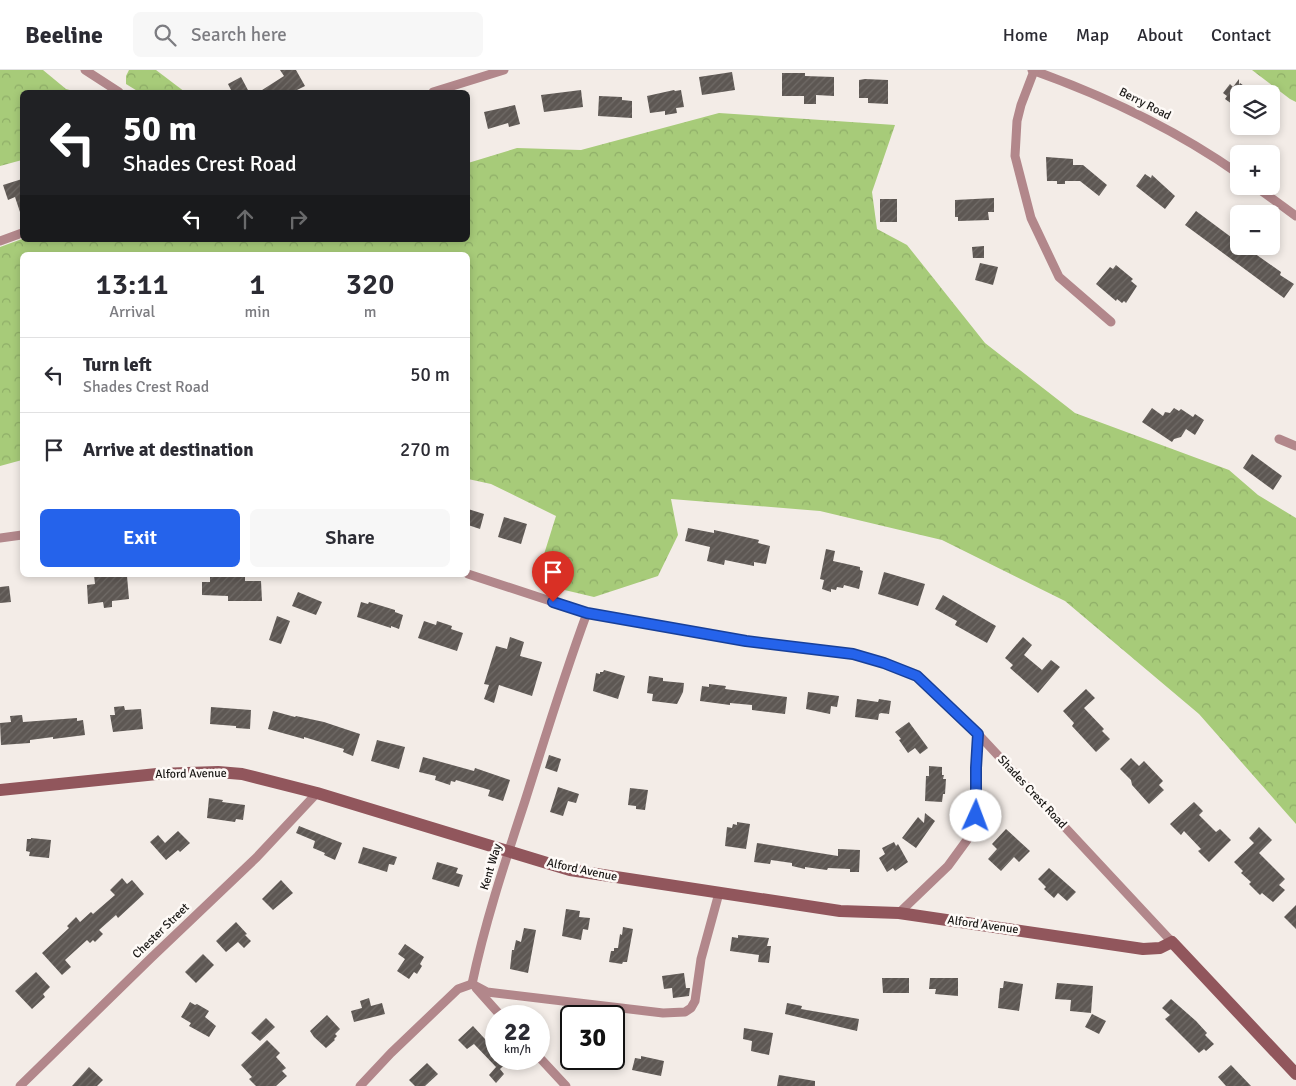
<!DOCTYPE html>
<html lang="en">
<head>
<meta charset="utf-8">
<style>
	body { margin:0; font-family:Signika,sans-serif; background:#f7f7f7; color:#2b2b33; height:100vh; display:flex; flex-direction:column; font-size:19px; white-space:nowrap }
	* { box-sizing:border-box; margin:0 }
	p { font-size:16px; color:#7c7c81 }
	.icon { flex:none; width:28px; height:28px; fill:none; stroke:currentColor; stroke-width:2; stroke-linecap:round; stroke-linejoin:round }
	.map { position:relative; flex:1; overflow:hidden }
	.side { position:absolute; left:20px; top:182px; width:450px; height:325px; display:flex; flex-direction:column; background:#fff; border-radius:8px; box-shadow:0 2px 8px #0003 }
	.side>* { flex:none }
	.guide { position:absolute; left:20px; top:20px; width:450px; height:152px; border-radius:8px; box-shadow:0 2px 8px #0003; background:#202124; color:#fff; overflow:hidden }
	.tools { position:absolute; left:1230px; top:15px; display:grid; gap:10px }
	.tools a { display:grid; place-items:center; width:50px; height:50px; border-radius:8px; background:#fff; box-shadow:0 2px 8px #0003; font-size:25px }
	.speed { position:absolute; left:485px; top:935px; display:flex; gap:10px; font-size:25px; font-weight:700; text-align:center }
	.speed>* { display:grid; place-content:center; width:65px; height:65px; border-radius:50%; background:#fff; box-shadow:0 2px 8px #0003; line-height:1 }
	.speed small { font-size:12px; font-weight:400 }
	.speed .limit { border:2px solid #111; border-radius:8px; background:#fff; color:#111 }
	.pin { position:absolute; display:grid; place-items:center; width:42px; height:42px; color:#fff; margin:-51px -21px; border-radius:50% 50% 50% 0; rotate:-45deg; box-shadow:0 0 5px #0007 }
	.pin .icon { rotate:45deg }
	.me { position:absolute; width:55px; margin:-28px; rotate:2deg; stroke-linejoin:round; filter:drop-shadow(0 0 4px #0008) }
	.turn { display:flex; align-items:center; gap:18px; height:105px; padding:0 20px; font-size:22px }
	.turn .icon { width:65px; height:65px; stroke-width:2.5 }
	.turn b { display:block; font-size:35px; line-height:42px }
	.lanes { display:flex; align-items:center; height:48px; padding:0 20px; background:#0003; justify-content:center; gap:25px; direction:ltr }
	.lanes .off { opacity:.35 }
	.eta { display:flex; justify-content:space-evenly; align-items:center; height:85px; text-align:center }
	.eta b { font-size:30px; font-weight:600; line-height:35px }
	.button { display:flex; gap:10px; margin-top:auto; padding:10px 20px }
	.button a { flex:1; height:58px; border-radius:8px; background:#2563eb; color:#fff; font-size:20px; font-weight:600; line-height:58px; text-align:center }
	.button a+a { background:#f7f7f7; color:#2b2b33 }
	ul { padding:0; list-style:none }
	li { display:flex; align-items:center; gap:15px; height:75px; padding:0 20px; border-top:1px solid #e1e1e2 }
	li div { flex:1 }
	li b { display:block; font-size:19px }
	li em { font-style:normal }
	header { display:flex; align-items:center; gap:30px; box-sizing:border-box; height:70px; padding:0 25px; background:#fff; border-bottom:1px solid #e1e1e2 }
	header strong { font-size:24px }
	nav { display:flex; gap:28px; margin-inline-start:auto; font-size:18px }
	.search { width:350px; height:45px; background:#f7f7f7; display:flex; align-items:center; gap:12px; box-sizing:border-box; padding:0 18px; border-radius:8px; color:#7c7c81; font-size:19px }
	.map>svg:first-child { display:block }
</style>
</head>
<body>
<header>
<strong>Beeline</strong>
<div class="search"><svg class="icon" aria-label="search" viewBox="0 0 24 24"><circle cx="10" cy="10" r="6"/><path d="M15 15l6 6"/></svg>Search here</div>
<nav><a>Home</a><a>Map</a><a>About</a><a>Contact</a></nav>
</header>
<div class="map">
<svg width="1296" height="1016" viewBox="0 0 1296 1016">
	<defs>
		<pattern id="forest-crowns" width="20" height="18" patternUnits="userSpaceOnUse" patternTransform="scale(1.25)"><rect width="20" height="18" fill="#a7cb79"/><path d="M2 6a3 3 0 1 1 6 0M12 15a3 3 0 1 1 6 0" fill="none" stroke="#8fae68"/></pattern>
		<pattern id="building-hatch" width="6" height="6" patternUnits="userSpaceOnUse" patternTransform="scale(1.25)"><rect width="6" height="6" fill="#5d5753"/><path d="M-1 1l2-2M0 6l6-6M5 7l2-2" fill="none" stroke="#706b67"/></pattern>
	</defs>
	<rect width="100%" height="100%" fill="#f3ece7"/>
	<g fill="url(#forest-crowns)">
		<path d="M0 0H43L66 19 77 22H22V90L0 96Z"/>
		<path d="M129 0H156L185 22H139L126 14V6Z"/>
		<path d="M1252 0H1296V32L1290 29Z"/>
		<path d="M719 43 895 55 872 122 877 159 907 175 985 273 1075 343 1229 400 1258 425 1296 448V754L1199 644 1065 531 942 470 820 441 671 429 678 465 658 506 594 527 535 513 556 446 491 414 468 409V185H22V390L0 396V177L22 169 468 170V93L517 78 581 80Z"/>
	</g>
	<g fill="url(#building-hatch)">
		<path d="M280 0H296L305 16 293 22H259L284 6Z"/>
		<path d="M732 2 735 20 702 25 699 7Z"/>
		<path d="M782 3H805V6L834 7V26L816 25V34H804V26H782Z"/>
		<path d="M241 7 249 22H232L228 14Z"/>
		<path d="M865 9 888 10V34L868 33V28H859V10Z"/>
		<path d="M1239 9V15L1240 13 1255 24H1239V39L1225 29 1227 26 1223 23 1230 14 1233 17Z"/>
		<path d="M581 20 583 37 544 42 541 25Z"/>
		<path d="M674 20 675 21 681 20 684 37 676 38 677 43 665 45V41L650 43 647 26Z"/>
		<path d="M599 26 622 27V30L632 31V48L598 46Z"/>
		<path d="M515 35 520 54 509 57 508 53 488 59 484 42Z"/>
		<path d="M1046 87 1073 89V95H1083L1107 115 1099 126 1080 111H1065V114H1057V111H1047Z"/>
		<path d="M1145 104 1151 108 1152 105 1175 126 1165 139 1136 116Z"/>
		<path d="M22 109V144L21 145 15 127 8 130 3 115Z"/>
		<path d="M994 128V142H988L989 150 958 151V147H955V130Z"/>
		<rect x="880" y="129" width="17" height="23"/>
		<path d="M1196 141 1239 173V176H1244L1281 202 1280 205 1294 214 1284 228 1185 155Z"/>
		<path d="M984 176V188H973L972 177Z"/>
		<path d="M980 193 998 197 993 215 975 210Z"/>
		<path d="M1116 195 1133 209 1131 211 1137 216 1126 233 1124 231 1122 233 1117 229 1116 231 1096 214 1110 197 1113 199Z"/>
		<path d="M1152 338 1163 346 1165 342 1170 343 1174 338 1179 341 1181 339 1193 347 1195 344 1204 350 1195 365 1186 359 1181 367 1174 369 1172 372 1142 352Z"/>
		<path d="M1252 384 1282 406 1273 420 1243 398Z"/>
		<path d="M468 439 484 444 480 459 468 455Z"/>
		<path d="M504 447 527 454 521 474 498 467Z"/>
		<path d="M688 458 714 463V460L759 470 758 473 770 476 766 494 754 492V496L725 490 724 495 707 491 710 477 685 471Z"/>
		<path d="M826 479 835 481 833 491 860 497V500L863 501 859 519 844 515 843 518 837 517 836 520 831 519V522L822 519 824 510 820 509Z"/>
		<path d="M884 502 925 514 918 536 878 524Z"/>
		<path d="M94 505H115V507L127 506 129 529 112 531V537L104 538 103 532 88 534 87 515 95 514Z"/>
		<path d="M220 505H245V511H261L262 531H228V526L202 525V512H210V507H220Z"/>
		<path d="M9 516 11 532 0 533V517Z"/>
		<path d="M298 522 322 532 316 545 292 536Z"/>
		<path d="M943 525 996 556 987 573 955 555 957 551 935 539Z"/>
		<path d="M361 532 368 534 369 532 395 540V542L403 545 399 559 391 556V558L357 547Z"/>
		<path d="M277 546 290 551 281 574 269 570Z"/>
		<path d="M424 551 436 555 437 551 452 556 451 559 463 563 457 581 418 568Z"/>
		<path d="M510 567 524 572 520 586 542 592 532 626 499 615 494 633 484 629 489 615 484 614 496 576 507 579Z"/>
		<path d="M1023 567 1032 575 1024 585 1042 600 1051 590 1060 597 1038 623 1010 598 1013 595 1005 588Z"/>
		<path d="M604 600 625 606 618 629 593 621 596 603 600 604V602H603Z"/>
		<path d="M649 606 663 608V611L684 613 683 622 677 634 652 631 653 624 647 623Z"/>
		<path d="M709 614 726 616 725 619 787 627 785 644 752 640V635L730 633V635L700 631 702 616 709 617Z"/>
		<path d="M1086 619 1095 628 1084 638 1104 659 1102 661 1110 669 1096 682 1072 656 1074 653 1063 641Z"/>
		<path d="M808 622 839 626 837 637 831 636 830 644 806 639Z"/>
		<path d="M857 629 878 632 879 629 891 631 889 644 881 643 879 644 878 650 855 647Z"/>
		<path d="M124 636 125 640 141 639 143 659 113 662 110 645H115L114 637Z"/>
		<path d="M211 637 251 640 250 659 236 658V656L210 654Z"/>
		<path d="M273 641 295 647 296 646 324 652 360 664 353 686 343 682 344 679 304 667V669L268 659Z"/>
		<path d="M22 645 23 652 77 648V651L83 650 85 665 53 669V667L30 670V673L1 675 0 653 11 652 10 646Z"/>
		<path d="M909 652 928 678 920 684 915 678 908 683 899 670 901 669 895 662Z"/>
		<path d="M377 670 405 677 399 699 371 691Z"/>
		<path d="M549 685 561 689 557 702 545 698Z"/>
		<path d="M423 687 474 701 475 698 510 710 503 731 488 726 490 720 456 710 455 712 451 711 450 715 435 710 436 706 419 702Z"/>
		<path d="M1131 688 1139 696 1144 691 1163 711 1159 715 1164 720 1149 734 1132 715 1131 710 1120 699Z"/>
		<path d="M929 696 942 697V705H944L943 709H946L945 724H943L942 732 925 731 926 706H929Z"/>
		<path d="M558 717 579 724 576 733 568 731 563 746 550 742Z"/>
		<path d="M630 718 648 720 645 740 636 739V736L628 735Z"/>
		<path d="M209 728 223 730 222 732 245 735 243 750 236 749 235 752 207 748Z"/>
		<path d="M1194 732 1203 741 1199 745 1216 762 1220 759 1231 770 1209 792 1198 781 1201 779 1184 761 1181 765 1170 754Z"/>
		<path d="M925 743 935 751 916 778 902 768 918 747 924 753Z"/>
		<path d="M737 752 750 754 746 779 725 776 727 757 732 758 733 754 737 755Z"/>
		<path d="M299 756 342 773 335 790 324 785 325 783 313 778 315 771 296 763Z"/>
		<path d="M1259 757 1272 770 1259 783 1285 809 1279 815 1285 820 1273 832 1262 823 1260 825 1249 814 1251 812 1241 803 1243 801 1234 792 1254 773 1249 768Z"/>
		<path d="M1006 759 1030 781 1019 792 1014 787 1001 801 988 789 997 779 992 774Z"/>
		<path d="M178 761 190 773 180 782 178 780 166 790 150 772 158 765 165 773Z"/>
		<path d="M31 768 51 770 49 788 29 786 30 782 26 781 27 769H31Z"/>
		<path d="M894 772 896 776 898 774 908 792 895 801 893 798 887 802 879 788 885 784 882 778Z"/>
		<path d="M757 773 838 786V779L860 780 859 802H850V799L828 798 827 800 805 797V799L792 796V793L771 790 770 794 754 792Z"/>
		<path d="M363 777 397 787 394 795 389 794 387 802 358 793Z"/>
		<path d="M437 792 458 798 456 803 463 805 459 817 432 809Z"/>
		<path d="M1049 798 1076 822 1067 831 1058 823 1054 828 1044 819 1046 817 1038 809Z"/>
		<path d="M122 808 127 814 132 810 144 824 118 848 116 845 99 860 103 864 95 872 93 870 90 873 87 870 65 890 71 897 62 905 42 883 69 858 67 856 76 847 80 852 91 842 93 844 115 825 110 820Z"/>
		<path d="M281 810 293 823 273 840 262 829Z"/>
		<path d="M1296 835V859L1284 847Z"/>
		<path d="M566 839 580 841 579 847 590 848 588 860 583 859 581 870 562 866Z"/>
		<path d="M236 852 247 864 245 865 251 871 244 878 238 872 226 882 216 871Z"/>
		<path d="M623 857 633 859 627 892H623L622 894 609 892 611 881H614V878H618L620 864 622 865Z"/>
		<path d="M524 858 536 860 528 903 510 899 512 880H514L516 870 521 872Z"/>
		<path d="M738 865 769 868 767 876H771L769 893 758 892 759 885 730 881 732 867 738 868Z"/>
		<path d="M405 874 424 887 420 894 422 896 417 904 414 902 409 909 397 901 405 889 398 884Z"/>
		<path d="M203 884 214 895 196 913 185 902Z"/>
		<path d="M36 902 50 917 43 924 45 927 32 939 15 921Z"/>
		<path d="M684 903 686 918H690L689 926 673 928 672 918 664 919 662 906Z"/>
		<path d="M882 908H909V923H883Z"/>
		<path d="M930 908H958V926L935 924 936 919H929Z"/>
		<path d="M1004 911 1023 914 1019 941 998 938 1000 918H1003Z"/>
		<path d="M1057 913 1093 916 1091 943 1070 941 1071 930 1055 929Z"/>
		<path d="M369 928 371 936 382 933 385 944 354 952 351 941 362 938 360 931Z"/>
		<path d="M1171 929 1196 951 1207 963 1205 965 1214 974 1206 981 1204 979 1199 983 1165 949 1170 945 1162 938Z"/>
		<path d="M190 932 195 935 197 934 209 941 205 947 216 956 209 967 189 956 191 953 181 947Z"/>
		<path d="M787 933 802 936 801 939 859 949 857 961 785 944Z"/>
		<path d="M1092 944 1106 951 1099 964 1085 957Z"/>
		<path d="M327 945 340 959 335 964 337 966 334 969 335 970 326 978 314 967 310 961Z"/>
		<path d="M266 948 275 957 260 971 251 963Z"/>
		<path d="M473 956 496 981V989H511L500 999 504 1004 496 1013 489 1005 496 997 474 974 467 979 458 970Z"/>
		<path d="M744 958 773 963 769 985 751 981 752 971 743 969Z"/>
		<path d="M267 970 280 983 276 987 286 998 282 1001 287 1006 276 1016H256L249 1009 252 1007 241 995Z"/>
		<path d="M641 986 664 991 661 1006 632 1000 635 988 641 989Z"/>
		<path d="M427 993 438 1004 425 1016H415L409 1010Z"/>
		<path d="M1231 995 1251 1016H1226L1218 1007Z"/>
		<path d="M89 997 103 1010 97 1016H72Z"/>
		<path d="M779 1005 815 1011V1016H777Z"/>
	</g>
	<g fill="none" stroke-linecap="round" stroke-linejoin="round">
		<g stroke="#b2878b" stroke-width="9">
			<path d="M85 0 119 22"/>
			<path d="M1032 0C1105 26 1175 59 1239 104"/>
			<path d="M1034 1 1021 35 1017 51 1015 86 1031 148 1059 207 1111 252"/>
			<path d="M433 22 504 0"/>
			<path d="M1255 116 1296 146"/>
			<path d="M0 171 22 163"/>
			<path d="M1279 369 1296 376"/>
			<path d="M0 468 22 465"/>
			<path d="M468 504 587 543 746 571 853 584 884 593 917 606 978 664 1172 872"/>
			<path d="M899 843 948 796 967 770 976 745 975 698 978 664"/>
			<path d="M472 914C485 852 505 792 525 731 545 668 564 605 587 543"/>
			<path d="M472 914 487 922 663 943 685 942 691 938 695 931 701 889 719 823"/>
			<path d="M476 918 501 946"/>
			<path d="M539 987 566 1016"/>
			<path d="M20 1016 151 888 257 787 317 723"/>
			<path d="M360 1016 391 983 458 919 472 914"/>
		</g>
		<path stroke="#91565c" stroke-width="12" d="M0 720 157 704 218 702 242 704 317 723 570 800 840 841 899 843 1143 879 1160 878 1172 872 1296 1004"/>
	</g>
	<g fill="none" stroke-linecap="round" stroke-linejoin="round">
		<defs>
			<path id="route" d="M553 532 587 543 746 571 853 584 884 593 917 606 978 664 976 698V746"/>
		</defs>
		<use href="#route" stroke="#184099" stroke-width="12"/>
		<use href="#route" stroke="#2563eb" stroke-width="9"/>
	</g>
	<g text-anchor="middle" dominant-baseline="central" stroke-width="5" stroke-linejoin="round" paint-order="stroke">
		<g font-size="12" fill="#1a1816" stroke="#fefaf7">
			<text transform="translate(1145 34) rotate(27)">Berry Road</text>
			<text transform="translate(191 704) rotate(-1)">Alford Avenue</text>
			<text transform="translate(1032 722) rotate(47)">Shades Crest Road</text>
			<text transform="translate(491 797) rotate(-73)">Kent Way</text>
			<text transform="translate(582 800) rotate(12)">Alford Avenue</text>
			<text transform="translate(983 855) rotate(8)">Alford Avenue</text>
			<text transform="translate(161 861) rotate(-44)">Chester Street</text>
		</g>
	</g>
</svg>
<div class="tools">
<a><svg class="icon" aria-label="layers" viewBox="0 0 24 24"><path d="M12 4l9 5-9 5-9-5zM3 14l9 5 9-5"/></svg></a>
<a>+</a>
<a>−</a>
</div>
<div class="speed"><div>22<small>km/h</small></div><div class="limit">30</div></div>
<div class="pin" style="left:553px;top:532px;background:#d93025"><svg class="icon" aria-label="arrive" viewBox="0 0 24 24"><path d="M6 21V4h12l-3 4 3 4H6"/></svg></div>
<svg class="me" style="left:976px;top:746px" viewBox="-20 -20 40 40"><circle r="19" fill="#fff"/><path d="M0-13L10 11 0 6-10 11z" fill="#2563eb"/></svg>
<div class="guide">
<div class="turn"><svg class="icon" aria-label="left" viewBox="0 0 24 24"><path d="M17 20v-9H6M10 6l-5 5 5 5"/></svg><div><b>50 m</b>Shades Crest Road</div></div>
<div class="lanes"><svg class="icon" aria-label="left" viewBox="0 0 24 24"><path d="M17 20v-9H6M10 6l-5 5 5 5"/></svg><svg class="icon off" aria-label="ahead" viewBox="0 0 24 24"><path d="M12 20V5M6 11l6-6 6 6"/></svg><svg class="icon off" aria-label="right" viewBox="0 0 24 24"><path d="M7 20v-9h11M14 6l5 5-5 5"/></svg></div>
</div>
<section class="side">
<div class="eta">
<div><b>13:11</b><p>Arrival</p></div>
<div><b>1</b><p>min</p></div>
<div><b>320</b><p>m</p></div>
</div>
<ul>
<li><svg class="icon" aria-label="left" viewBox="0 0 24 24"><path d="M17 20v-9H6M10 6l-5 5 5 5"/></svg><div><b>Turn left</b><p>Shades Crest Road</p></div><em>50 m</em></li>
<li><svg class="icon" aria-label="arrive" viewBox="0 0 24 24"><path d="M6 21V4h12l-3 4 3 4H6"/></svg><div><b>Arrive at destination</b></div><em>270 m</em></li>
</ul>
<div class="button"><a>Exit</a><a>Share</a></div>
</section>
</div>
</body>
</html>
